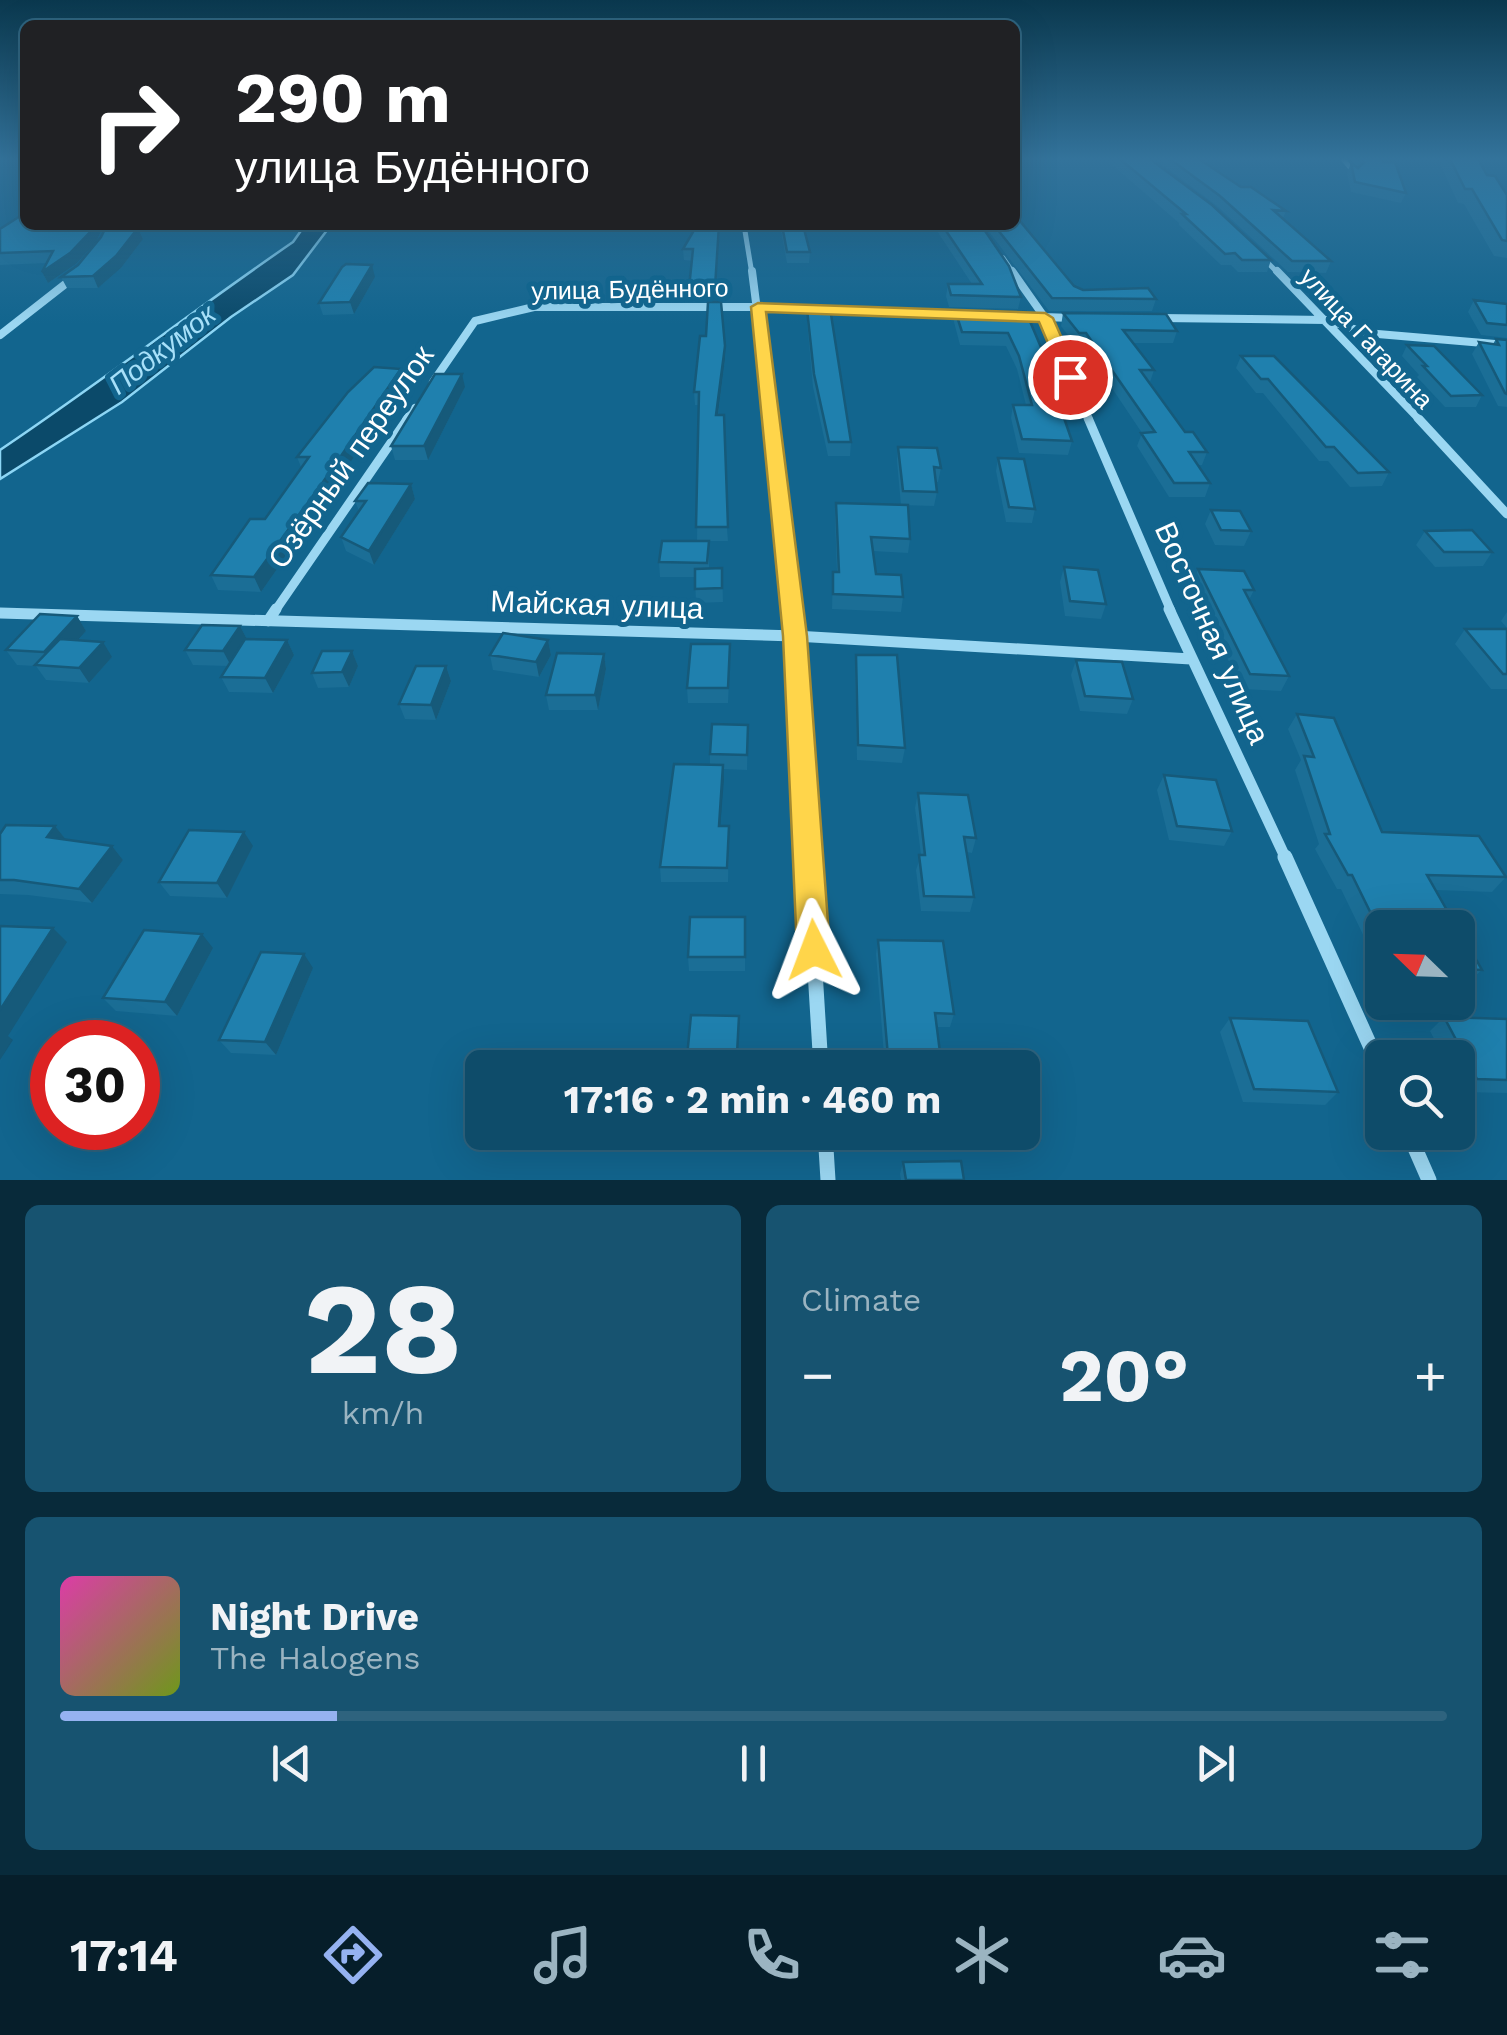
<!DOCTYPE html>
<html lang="en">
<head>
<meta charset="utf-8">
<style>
	:root { --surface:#0e4c6a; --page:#175370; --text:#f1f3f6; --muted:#9bb4c1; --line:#2e637e; --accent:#95b2f1 }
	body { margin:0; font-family:"Work Sans",sans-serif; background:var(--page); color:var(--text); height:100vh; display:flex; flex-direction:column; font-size:38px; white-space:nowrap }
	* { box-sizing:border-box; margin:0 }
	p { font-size:32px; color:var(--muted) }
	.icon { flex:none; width:55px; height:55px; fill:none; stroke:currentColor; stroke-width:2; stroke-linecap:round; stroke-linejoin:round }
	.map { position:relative; height:1180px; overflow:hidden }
	.sheet { display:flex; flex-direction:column; gap:25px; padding:25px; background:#082a3a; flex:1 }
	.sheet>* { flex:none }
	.banner { position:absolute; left:20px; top:20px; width:1000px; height:210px; border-radius:15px; box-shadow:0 10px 40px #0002,0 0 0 2px var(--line); background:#202124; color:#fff; overflow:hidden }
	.needle { width:65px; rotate:293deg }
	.tools { position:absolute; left:1365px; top:910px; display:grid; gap:20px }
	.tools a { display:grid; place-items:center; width:110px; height:110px; border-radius:15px; background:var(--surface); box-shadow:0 10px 40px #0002,0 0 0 2px var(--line); font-size:50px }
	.speed { position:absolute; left:30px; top:1020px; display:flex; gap:20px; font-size:50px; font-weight:700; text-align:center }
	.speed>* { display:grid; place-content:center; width:130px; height:130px; border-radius:50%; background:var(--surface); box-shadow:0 10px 40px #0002,0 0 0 2px var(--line); line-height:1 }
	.speed .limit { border:15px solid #d22; background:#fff; color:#111 }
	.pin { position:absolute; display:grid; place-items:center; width:85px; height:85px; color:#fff; margin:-42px; border:5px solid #fff; border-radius:50%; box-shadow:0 2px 10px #0007 }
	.me { position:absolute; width:110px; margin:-55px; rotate:357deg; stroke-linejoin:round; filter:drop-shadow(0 0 8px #0008) }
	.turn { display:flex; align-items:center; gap:35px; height:210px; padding:0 50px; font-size:45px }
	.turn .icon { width:130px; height:130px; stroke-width:2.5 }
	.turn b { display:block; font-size:70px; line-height:85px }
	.big { font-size:75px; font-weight:700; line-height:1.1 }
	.sheet .widget { flex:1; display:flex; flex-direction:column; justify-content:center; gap:15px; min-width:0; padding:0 35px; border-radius:15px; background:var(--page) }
	.sheet .dial { align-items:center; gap:0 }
	.dial b { font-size:130px; line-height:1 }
	.song { display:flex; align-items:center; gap:30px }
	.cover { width:120px; height:120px; border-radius:15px; background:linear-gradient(135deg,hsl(320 70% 55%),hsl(80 70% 35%)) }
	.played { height:10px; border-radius:5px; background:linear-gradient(90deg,var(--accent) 20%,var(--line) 20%) }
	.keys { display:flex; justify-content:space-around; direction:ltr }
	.heat { display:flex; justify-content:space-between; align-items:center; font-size:55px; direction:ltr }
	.sheet .tiles { flex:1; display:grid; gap:25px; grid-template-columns:1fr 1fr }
	.widget:last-child { grid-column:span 2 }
	.trip { position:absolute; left:465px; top:1050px; width:575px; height:100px; border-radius:15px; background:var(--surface); box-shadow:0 10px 40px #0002,0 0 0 2px var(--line); font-weight:700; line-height:100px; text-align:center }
	.tab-bar { display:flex; height:160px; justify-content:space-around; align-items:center; background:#061e2a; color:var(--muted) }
	.tab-bar .icon { width:70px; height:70px }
	.tab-bar .active { color:var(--accent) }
	.tab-bar b { font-size:45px; color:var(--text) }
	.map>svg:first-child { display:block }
	.water { fill:#0b4a6a; stroke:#8dd6f5; stroke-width:2.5 }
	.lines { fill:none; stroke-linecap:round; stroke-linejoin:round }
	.street-far4 { stroke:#9bd7f2; stroke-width:5 }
	.street-far3 { stroke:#9bd7f2; stroke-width:8 }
	.street-far2 { stroke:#9bd7f2; stroke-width:9 }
	.street-far1 { stroke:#9bd7f2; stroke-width:11 }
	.street { stroke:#9bd7f2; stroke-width:15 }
	.wall { fill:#1b6e96 }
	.shaded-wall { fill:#165a7a }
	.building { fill:#1f80ae; stroke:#165a7a; stroke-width:2.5 }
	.route { fill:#ffd54a; stroke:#a68a30; stroke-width:2.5 }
	.labels { text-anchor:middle; stroke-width:10; stroke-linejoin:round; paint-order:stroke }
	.far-street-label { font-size:25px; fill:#fff; stroke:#12658e }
	.far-water-label { font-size:28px; font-style:italic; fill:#a7e0f9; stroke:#12658e }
	.street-label { font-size:30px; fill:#fff; stroke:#12658e }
</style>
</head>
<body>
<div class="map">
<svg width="1507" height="1180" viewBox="0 0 1507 1180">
	<rect width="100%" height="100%" fill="#12658e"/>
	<path class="water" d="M305,225H331L293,275L231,317L122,402L0,479V450C100,383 194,310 293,242Z"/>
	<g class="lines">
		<path class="street-far4" d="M1343,159L1354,172
			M744,225L752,274
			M1260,255L1279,274
			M1003,258L1014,274"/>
		<path class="street-far3" d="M752,271L771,420
			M1012,271L1045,318L1089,420
			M1277,271L1420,420
			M1014,316L1072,318
			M1159,318L1327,320L1366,333L1507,345
			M0,335L73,278
			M433,382L475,321L534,307H758L967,315
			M406,420L415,408"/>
		<path class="street-far2" d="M770,418L792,611
			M1088,418L1171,611
			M1418,418L1507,514
			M275,611L408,418"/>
		<path class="street-far1" d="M792,609L808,859
			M1169,609L1286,859
			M0,613L795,636L1191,659
			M268,621L276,609"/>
		<path class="street" d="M808,857L821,1068
			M1285,857L1382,1072
			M825,1132L828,1180
			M1408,1132L1429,1180"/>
	</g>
	<path class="wall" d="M1110,159H1150L1271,260L1267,272H1238L1231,265H1221L1179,225V223L1109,162Z
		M1155,159H1199L1241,187L1286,211L1283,218L1331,261L1326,273L1288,272L1217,206Z
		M1351,159H1381L1406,193L1401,203L1351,192L1347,173L1351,163L1357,167Z
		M1438,159H1478L1487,175L1507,195V258L1494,256L1464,204L1458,203Z
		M25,225H104L96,242L76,264L48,283L42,272L47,263L0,265V229Z
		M697,225H720L715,299H690L692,261L684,260L683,249Z
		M780,225H803L810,252L809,263H787Z
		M933,225H981L1021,297L1018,309L949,307L946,296L948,284H972Z
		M984,225H1015L1074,286L1083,290L1156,299L1152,311H1049Z
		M138,228L143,239L121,268L98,288H67L61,277L78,265L101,237Z
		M375,277L354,314L323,315L319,303Z
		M1474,300L1507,304V338L1481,335L1468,312Z
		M807,309L851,442L850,456H828L813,387L807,321Z
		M955,310L1026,312L1060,392L1058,401L1072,441L1068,455L1019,453L1011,418L1013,405H1026L1017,369L1006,346L960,345L954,322Z
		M1063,313L1177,331L1173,343H1133L1154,370L1150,382L1185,432L1207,452L1202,465H1198L1210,483L1205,497H1169L1137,446L1142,433L1083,345L1076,346L1061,326Z
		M1496,339L1507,340V407L1498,406L1472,354L1479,342L1493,344Z
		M1407,345L1482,395L1476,407H1445L1417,377L1419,375L1402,356Z
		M725,346V359L718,415L728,541H709V568H722L723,602L696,603L695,577H660L659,562L697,541L699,405H695L694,392Z
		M1241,356L1389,472L1382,486L1350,487L1328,461H1319L1263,393H1256L1236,368Z
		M404,382L328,496L261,592L218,590L211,575L265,519L301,467L297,457Z
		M465,387L428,460H395L391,446Z
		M898,447L941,468L938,482H936L937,492L934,506L901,505L897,461Z
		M998,458L1035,509L1032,523L1006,522L996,471Z
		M411,484L415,499L374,565L346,551L341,537L359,511L355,501Z
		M836,503L910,539L908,553L873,551L876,574L903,597L901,612L832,609L833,572H837L835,518Z
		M1211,510L1251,531L1244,546L1215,545L1205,524Z
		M1425,531L1492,552L1483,566L1435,567L1416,545Z
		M1064,567L1106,604L1101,619L1065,616L1060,582Z
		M1198,569L1254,590L1249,600L1289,676L1281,691L1242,689L1192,584Z
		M1507,612V628L1501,621Z
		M77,616L86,631L78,640L112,657L89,683L46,680L36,666L17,665L6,650Z
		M240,626L247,639L287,640L294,655L273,693L229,692L221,677L228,666L193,665L185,650Z
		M1465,629H1507V689H1491L1455,644Z
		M548,640L551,655L539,677L493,670L490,655Z
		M352,651L358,666L349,687L318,688L312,673Z
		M604,654L606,669L598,710H549L546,695Z
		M856,655L905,748L902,763L857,760L855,669Z
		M730,659L728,703H688L687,688Z
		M1076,660L1133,699L1127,714L1080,711L1071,675Z
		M446,666L451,681L436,720L405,719L399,704Z
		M1297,714L1382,832L1506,877L1492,892L1435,890L1382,928V974L1341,889H1337L1315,849L1319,844L1295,770L1301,760L1288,729Z
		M748,725L747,770L723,769L720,826L729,841L728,882H661L660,867L710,765V754Z
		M1164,775L1232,831L1224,846L1169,840L1157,790Z
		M918,793L976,838L972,853L967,852L974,897L970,912L921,911L916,870L921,855L915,808Z
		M55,826L66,840L112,846L123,860L92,903L28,895L0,894V834Z
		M253,846L227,898L170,896L159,882Z
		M745,917V971H689L688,957Z
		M1458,928L1482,970L1467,983H1458Z
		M878,940L954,1014L950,1027H936L942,1068H885L876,954Z
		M213,948L177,1016L116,1011L103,998Z
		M313,968L276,1055L231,1053L219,1040Z
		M739,1016L737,1067L686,1068Z
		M1444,1017L1507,1019V1093L1461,1092L1458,1085V1058H1444L1430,1031Z
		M1230,1018L1338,1092L1325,1105L1243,1102L1220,1032Z
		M678,1132H727V1142L680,1140Z
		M903,1162L964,1180H901L900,1174Z"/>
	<path class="shaded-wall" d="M93,225H104L96,242L76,264L48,283L42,272Z
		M125,225H136L128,240L123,229Z
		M138,228L143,239L121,268L98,288L93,276Z
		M372,265L375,277L354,314L350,302Z
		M725,346V359L716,429V415Z
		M401,369L404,382L328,496L261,592L254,577Z
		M462,374L465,387L428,460L424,446Z
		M411,484L415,499L374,565L369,551Z
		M77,616L86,631L54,667L44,652Z
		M240,626L248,641L231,666L223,651Z
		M287,640L294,655L273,693L265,678Z
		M548,640L551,655L539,677L536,662Z
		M103,642L112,657L89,683L79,668Z
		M352,651L358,666L349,687L342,672Z
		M604,654L606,669L598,710L595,695Z
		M446,666L451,681L436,720L431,705Z
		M723,765L724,780L719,841V826Z
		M55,826L67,841L47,837Z
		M244,832L253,846L227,898L217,883Z
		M112,846L123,860L92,903L79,889Z
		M53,928L67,942L8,1036L13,1040L0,1060V1010Z
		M202,934L213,948L177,1016L165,1002Z
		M304,954L313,968L276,1055L265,1042Z"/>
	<path class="building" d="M1120,159H1150L1212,205L1271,260H1242L1235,253L1225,254L1182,214H1186Z
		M1170,159H1199L1241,187H1251L1286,211L1273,210L1331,261H1292L1220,196Z
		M1362,159H1381L1383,162H1395L1406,193L1355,182L1351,163L1358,168L1364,162Z
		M1450,159H1478L1487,175L1495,176L1507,195V241L1502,240L1472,189H1465Z
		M25,213V225H93L91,231L70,253L42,272L53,251L0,253V229Z
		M1015,215L1074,286L1083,290L1148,288L1156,299L1052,298L994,225H1015Z
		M107,225H125L123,229L138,228L116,256L93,276L61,277L78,265L101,237Z
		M697,225H719L715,287L689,288L693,249H683Z
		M782,225H803L810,252H787Z
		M942,225H981L1009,266L1021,297L951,295L948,284H982Z
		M346,264L372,265L350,302L319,303L342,267Z
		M1474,300L1507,304V325L1487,323Z
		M708,302H721L725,346L716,415H724L728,527H696L699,392H694L700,336H706Z
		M830,308L851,442H829L814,374L807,309Z
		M955,310L1026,312L1060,392H1055L1072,441L1022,439L1013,405H1032L1019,356L1008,333L962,332Z
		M1063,313L1166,314L1177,331L1123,330L1154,370H1140L1185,432H1193L1207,452H1189L1210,483H1174L1141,433L1155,432L1086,333H1079Z
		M1496,339L1507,340V394L1505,393L1479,342L1499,345Z
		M1407,345L1434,346L1482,395L1451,396L1423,366H1427Z
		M1241,356H1274L1389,472L1358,473L1334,447H1326L1268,379H1261Z
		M374,367L401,369L323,482L254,577L211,575L250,519H265L309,457H297L348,392Z
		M435,374H462L424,446H391Z
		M898,447L937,448L941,468L934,467L937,492L903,491Z
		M998,458L1024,459L1035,509L1009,507Z
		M368,483L411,484L369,551L341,537L366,501H355Z
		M836,503L908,505L910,539L871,537L876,574L901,575L903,597L833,594V572H839Z
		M1211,510L1240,511L1251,531L1221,530Z
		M1472,530L1492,552H1444L1425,531Z
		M662,541H709L707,563L659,562Z
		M1064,567L1098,570L1106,604L1070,601Z
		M722,568V588L695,589V569Z
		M1198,569L1244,571L1254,590H1244L1289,676L1250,674Z
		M40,614L77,616L44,652L6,650Z
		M202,625L240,626L223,651L185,650Z
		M1465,629H1507V674H1503Z
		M503,633L548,640L536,662L490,655Z
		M60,639L103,642L79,668L35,665Z
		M245,639L287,640L265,678L221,677Z
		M691,644H730L728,688H687Z
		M322,651H352L342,672L312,673Z
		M557,653L604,654L595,695H546Z
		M856,655H897L905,748L858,745Z
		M1076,660L1122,662L1133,699L1085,696Z
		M416,666H446L431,705L399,704Z
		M1297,714L1334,718L1382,832L1479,836L1506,877L1427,875L1457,928H1382V936L1352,875H1348L1325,834H1330L1304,756L1314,757Z
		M712,724L748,725L747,755L710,754Z
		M674,764L723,765L719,826H729L727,868L660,867Z
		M1164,775L1216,780L1232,831L1177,826Z
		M918,793L968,795L976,838L964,837L974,897L924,896L919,855H925Z
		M6,825L55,826L47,837L112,846L79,889L14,880H0V834Z
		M189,830L244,832L217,883L159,882Z
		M690,917H745V957H688Z
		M0,926L53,928L0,1010Z
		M1458,928L1482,970L1458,969Z
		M144,930L202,934L165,1002L103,998Z
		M878,940L943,941L954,1014L935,1013L942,1068H889Z
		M261,952L304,954L265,1042L219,1040Z
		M691,1015L739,1016L737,1054H729V1068H686Z
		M1444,1017L1507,1019V1080L1477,1079Z
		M1230,1018L1308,1021L1338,1092L1254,1089Z
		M961,1161L964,1180H906L903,1162Z"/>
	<linearGradient id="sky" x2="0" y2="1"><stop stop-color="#0a384e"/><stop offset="0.49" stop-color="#33739b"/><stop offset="1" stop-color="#33739b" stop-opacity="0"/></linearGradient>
	<rect width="1507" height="324" fill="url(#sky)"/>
	<path class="route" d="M758,303L1045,313L1053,318L1079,377L1064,381L1039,322L766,312L807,636L830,950L825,961L814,965L802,961L797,950L783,636L751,307Z"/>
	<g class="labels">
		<g class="far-street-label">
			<text transform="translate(630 289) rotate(-1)" y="9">улица Будённого</text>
			<text transform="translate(1367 338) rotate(47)" y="9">улица Гагарина</text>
		</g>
		<g class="far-water-label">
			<text transform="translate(162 349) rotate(-38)" y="10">Подкумок</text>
		</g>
		<g class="street-label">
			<text transform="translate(351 457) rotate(-55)" y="10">Озёрный переулок</text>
			<text transform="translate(597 605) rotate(2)" y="10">Майская улица</text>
			<text transform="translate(1212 633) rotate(66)" y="10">Восточная улица</text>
		</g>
	</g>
</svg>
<div class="tools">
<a><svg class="needle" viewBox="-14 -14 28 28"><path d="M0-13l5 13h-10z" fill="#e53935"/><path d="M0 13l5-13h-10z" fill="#9bb4c1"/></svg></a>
<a><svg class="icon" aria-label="search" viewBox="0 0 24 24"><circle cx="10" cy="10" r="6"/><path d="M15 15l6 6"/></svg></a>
</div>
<div class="speed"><div class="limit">30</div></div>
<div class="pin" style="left:1070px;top:377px;background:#d93025"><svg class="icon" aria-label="arrive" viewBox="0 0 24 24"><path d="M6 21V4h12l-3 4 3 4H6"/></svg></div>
<svg class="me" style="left:814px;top:950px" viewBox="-20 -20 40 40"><path d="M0-17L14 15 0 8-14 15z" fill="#ffd54a" stroke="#fff" stroke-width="4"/></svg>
<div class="trip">17:16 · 2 min · 460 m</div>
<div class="banner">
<div class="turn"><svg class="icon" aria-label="right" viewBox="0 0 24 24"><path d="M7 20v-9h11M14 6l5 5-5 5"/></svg><div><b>290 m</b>улица Будённого</div></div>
</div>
</div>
<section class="sheet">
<div class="tiles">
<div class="widget dial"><b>28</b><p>km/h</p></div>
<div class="widget"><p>Climate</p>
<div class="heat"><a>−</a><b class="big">20°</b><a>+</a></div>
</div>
<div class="widget">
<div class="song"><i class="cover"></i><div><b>Night Drive</b><p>The Halogens</p></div></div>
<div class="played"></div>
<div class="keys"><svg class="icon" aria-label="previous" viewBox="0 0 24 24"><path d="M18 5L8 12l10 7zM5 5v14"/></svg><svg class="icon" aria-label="pause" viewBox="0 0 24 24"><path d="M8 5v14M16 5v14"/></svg><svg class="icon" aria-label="next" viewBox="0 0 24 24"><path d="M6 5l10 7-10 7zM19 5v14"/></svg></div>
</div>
</div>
</section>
<nav class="tab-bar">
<b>17:14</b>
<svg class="icon active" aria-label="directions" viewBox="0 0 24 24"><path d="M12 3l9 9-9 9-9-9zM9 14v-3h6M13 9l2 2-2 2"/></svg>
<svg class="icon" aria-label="music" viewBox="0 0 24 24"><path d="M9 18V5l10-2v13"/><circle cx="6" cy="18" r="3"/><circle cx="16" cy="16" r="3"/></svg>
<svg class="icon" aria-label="phone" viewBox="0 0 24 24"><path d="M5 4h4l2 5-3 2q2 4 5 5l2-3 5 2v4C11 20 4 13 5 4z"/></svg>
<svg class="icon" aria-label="climate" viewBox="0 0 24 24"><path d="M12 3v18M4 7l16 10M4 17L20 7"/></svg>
<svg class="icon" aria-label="car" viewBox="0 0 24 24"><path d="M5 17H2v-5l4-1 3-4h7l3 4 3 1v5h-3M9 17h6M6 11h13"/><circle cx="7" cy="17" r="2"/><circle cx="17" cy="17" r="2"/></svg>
<svg class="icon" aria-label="filters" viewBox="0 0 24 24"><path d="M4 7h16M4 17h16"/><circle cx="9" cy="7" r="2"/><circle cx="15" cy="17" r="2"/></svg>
</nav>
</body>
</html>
